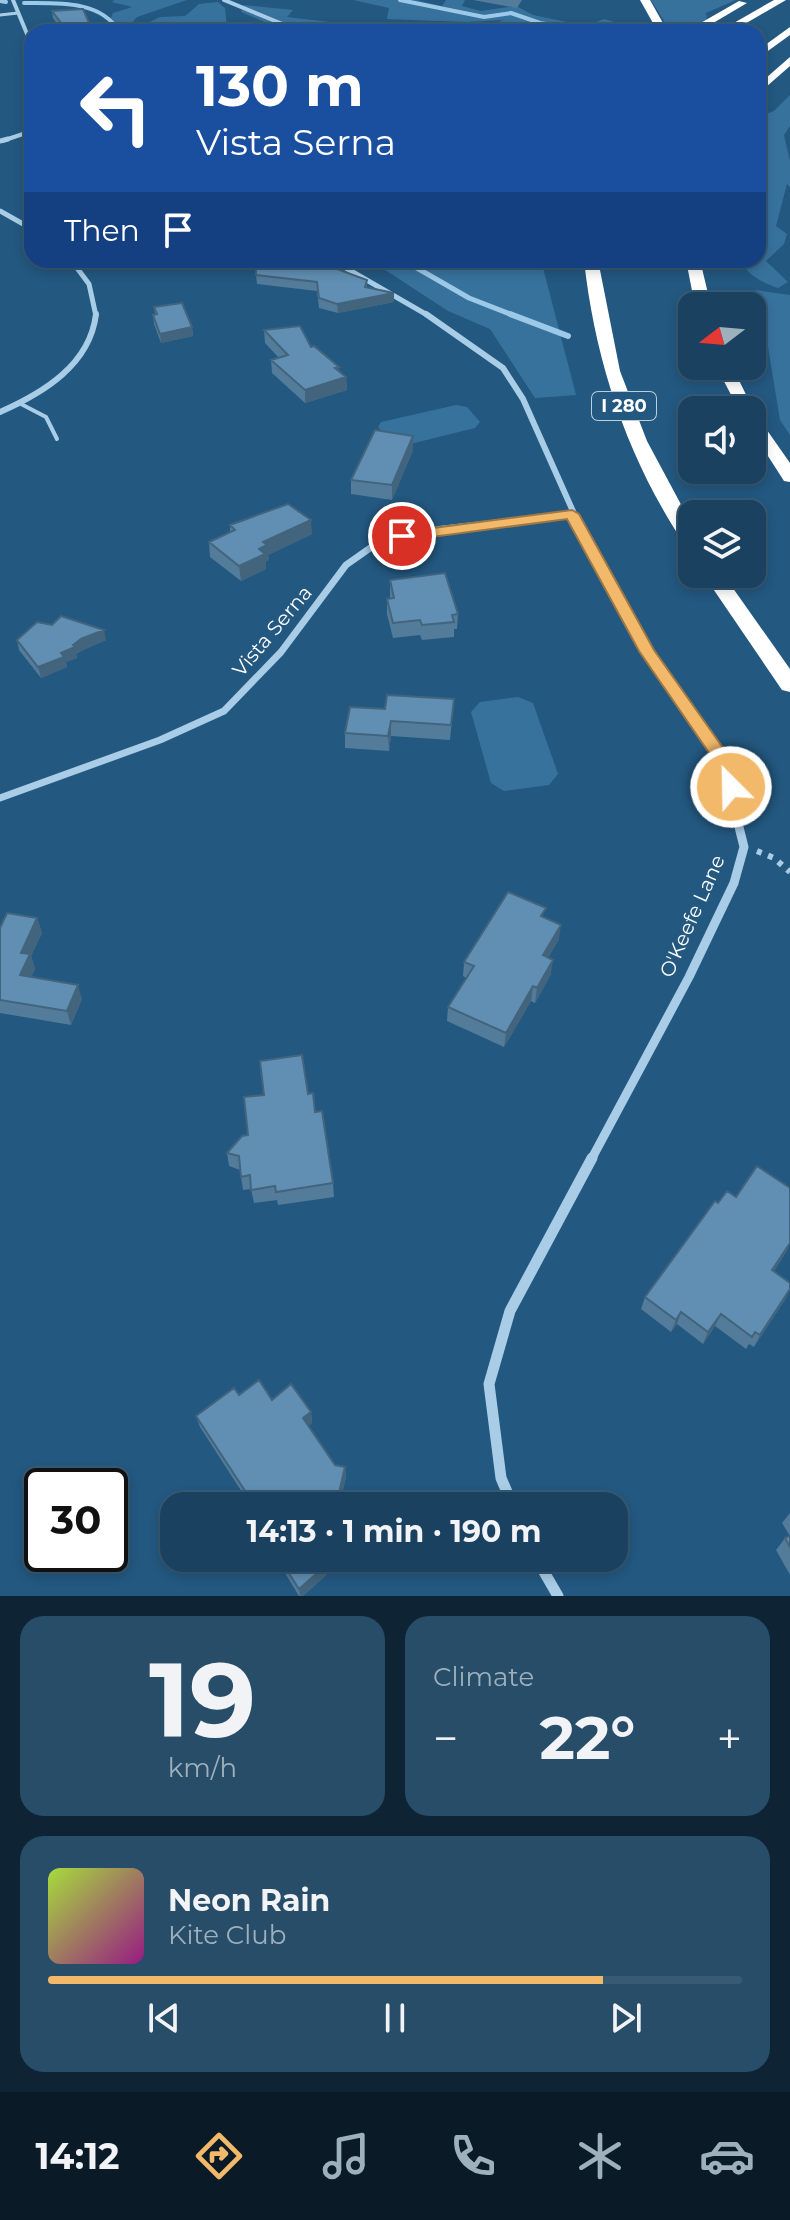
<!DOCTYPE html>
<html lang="en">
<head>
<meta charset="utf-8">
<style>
	:root { --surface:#1a4260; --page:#274d69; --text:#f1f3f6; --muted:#9fb0bd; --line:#385b75; --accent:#f2b96b }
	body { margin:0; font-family:Montserrat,sans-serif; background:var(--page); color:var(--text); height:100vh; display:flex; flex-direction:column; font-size:30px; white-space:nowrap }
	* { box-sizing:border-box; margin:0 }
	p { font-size:26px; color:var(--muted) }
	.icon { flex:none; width:44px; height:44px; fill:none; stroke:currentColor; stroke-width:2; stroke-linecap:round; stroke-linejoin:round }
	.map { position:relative; height:1596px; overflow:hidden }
	.drawer { display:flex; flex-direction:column; gap:20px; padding:20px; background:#0e2435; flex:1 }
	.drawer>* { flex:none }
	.banner { position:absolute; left:24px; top:24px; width:742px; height:244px; border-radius:24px; box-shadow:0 4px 12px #0003,0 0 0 2px var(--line); background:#1a4fa0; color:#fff; overflow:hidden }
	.needle { width:52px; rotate:254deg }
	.buttons { position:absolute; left:678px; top:292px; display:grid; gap:16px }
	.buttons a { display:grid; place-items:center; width:88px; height:88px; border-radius:16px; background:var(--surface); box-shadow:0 4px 12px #0003,0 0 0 2px var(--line); font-size:40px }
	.speed { position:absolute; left:24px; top:1468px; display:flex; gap:16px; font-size:40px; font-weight:700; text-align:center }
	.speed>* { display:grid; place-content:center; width:104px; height:104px; border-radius:50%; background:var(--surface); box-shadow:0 4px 12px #0003,0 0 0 2px var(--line); line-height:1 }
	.speed .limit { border:4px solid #111; border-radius:12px; background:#fff; color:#111 }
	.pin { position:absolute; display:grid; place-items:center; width:68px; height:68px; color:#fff; margin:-34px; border:4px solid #fff; border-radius:50%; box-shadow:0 2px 8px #0007 }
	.me { position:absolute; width:88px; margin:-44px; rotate:337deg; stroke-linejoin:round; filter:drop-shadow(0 0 6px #0008) }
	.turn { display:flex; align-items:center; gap:28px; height:168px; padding:0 40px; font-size:36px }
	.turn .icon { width:104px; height:104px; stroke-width:2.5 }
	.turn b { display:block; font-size:56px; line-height:68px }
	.then { display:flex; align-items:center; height:76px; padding:0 40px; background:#0003; gap:16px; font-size:30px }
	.big { font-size:60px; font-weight:700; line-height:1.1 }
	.drawer .tile { flex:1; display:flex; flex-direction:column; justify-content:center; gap:12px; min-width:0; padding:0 28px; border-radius:24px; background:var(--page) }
	.drawer .dial { align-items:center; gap:0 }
	.dial b { font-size:104px; line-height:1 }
	.song { display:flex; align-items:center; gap:24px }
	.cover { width:96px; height:96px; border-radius:12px; background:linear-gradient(135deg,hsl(80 70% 55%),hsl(310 70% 35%)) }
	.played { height:8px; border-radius:4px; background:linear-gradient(90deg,var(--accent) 80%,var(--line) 80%) }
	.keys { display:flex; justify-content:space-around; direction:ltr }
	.heat { display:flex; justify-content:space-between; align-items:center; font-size:44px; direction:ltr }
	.drawer .tiles { flex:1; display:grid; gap:20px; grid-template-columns:1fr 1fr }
	.tile:last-child { grid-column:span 2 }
	.trip { position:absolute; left:160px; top:1492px; width:468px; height:80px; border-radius:24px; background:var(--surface); box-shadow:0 4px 12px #0003,0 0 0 2px var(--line); font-weight:700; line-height:80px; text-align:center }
	.tab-bar { display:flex; height:128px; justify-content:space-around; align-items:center; background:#0a1a26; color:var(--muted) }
	.tab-bar .icon { width:56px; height:56px }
	.tab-bar .active { color:var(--accent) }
	.tab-bar b { font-size:36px; color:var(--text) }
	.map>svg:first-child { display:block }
	.green { fill:#37729d }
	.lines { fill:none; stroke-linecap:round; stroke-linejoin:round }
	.stream-far2 { stroke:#9dc9e8; stroke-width:4 }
	.stream-far1 { stroke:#9dc9e8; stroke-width:5 }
	.stream { stroke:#9dc9e8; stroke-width:6 }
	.path { stroke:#a9cde7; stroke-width:6; stroke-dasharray:5 7; stroke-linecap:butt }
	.service-far1 { stroke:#a9cde7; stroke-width:3 }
	.service { stroke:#a9cde7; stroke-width:4 }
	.minor-far5 { stroke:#a9cde7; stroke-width:4 }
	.minor-far4 { stroke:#a9cde7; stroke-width:5 }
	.minor-far3 { stroke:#a9cde7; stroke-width:6 }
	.minor-far2 { stroke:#a9cde7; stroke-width:7 }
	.minor-far1 { stroke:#a9cde7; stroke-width:9 }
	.minor { stroke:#a9cde7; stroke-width:11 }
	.motorway { fill:#fff; fill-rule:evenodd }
	.wall { fill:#537b9a }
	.shaded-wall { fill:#43647d }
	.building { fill:#608fb3; stroke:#43647d; stroke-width:2 }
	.route { fill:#f2b96b; stroke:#9d7846; stroke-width:2 }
	.labels { text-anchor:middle; stroke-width:8; stroke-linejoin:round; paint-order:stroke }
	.shield { fill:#235880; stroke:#bdcdd9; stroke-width:2 }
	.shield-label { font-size:18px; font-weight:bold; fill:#fff }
	.street-label { font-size:20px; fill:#fff; stroke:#235880 }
</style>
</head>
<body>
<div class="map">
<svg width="790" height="1596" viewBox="0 0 790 1596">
	<rect width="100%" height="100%" fill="#235880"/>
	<path class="green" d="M114,0H187L137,17L129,26L134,32H105L113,13L132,7L112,2Z
		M353,0H416L442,6L446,0H465L462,6L481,11L516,6L533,15L586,26L604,19L629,26L651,24L656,32H519L518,28H497L494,24L503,20L467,22L387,19L389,8Z
		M651,0H736L706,13L707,20L686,32H671Z
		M218,2L225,8L227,27L248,32H145L141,26L160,17L185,16L199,4Z
		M244,5L293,10L287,17L381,28L368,32H275L274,26L241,12Z
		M790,95V126L784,135L790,161V187L787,184L776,226L787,234L784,244L766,261L788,282L778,288C764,283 746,275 741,260H758V117L774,111Z
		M370,260H541L576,395L535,398L490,329L448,311Z
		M756,290L790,295V435L780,420L766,335L754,299Z
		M456,405L467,407L480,422L475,428L402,446L392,444L378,427L381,422Z
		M518,697L533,703L558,774L549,785L504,791L491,783L471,712L480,702Z"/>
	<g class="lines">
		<path class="stream-far2" d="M400,0L484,17L511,13L540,23L593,32
			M0,1L6,2
			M24,3C57,3 102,0 119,32"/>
		<path class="stream-far1" d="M403,260L469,298L515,316"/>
		<path class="stream" d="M510,314L568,336"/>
		<path class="path" d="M757,851L774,858L790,872"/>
		<path class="service-far1" d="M0,15L18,13"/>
		<path class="service" d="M21,404L46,417L57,439"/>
		<path class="minor-far5" d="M13,0L32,46
			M224,0L302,32
			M2,141L32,131"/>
		<path class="minor-far4" d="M0,141L8,139
			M0,211L32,229
			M71,260L89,284L96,316
			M332,260L429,316"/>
		<path class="minor-far3" d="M426,314L503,368L523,399L584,536
			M0,412C43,393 90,365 96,314
			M412,536L439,529L572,514"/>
		<path class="minor-far2" d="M583,534L647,651L724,762L736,813
			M0,798L160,740L224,711L281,652L346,565L373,546L420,534"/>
		<path class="minor-far1" d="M591,1160L689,977L734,883L744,847L735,811"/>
		<path class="minor" d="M513,1506L501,1478L489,1384L510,1311L592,1158
			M536,1558L558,1596"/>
		<path class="motorway" d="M640,0H650L668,32H658Z
			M774,0H786L731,32H718Z
			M739,1L747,3L698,32H685Z
			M790,27V35L758,58V50Z
			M790,57V66L758,94V85Z
			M584,260H598L620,371L647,441L692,525V547L685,545C628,460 595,362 584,260Z
			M686,260H700L711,306H695Z
			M716,366H732L755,413L790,463V482L784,481L752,431V410H739Z
			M703,574H723L790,669V692L782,690Z"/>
	</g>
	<path class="wall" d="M473,0H522L517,8Z
		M52,11L93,32H63L53,18Z
		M256,275L367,280V287L394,302L338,313L319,308L317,291L257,284Z
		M154,307L192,327L193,336L161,343L154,324L153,315L155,314Z
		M264,330L311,347L346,377L347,390L305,403L272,373L271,360L279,358L265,343Z
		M413,450L392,500L351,494V480Z
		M230,525L312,534L268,555L269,560L266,561V569L241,581L210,557L209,542L230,532Z
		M390,580L458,614L457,629H454V637L422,640L420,635L393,638L387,614V599H390Z
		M17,640H106L83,650L76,654L77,658L66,662L67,667L41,678L19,650Z
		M454,699L450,740L391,736L389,751L345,748V733L385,709Z
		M37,918L42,933L31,956L35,969L31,977L82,999L71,1025L0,1013V928Z
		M545,918L559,939L548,958L551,974L535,1003L531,1001L504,1047L447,1021L448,1007L466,978L463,976L464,962Z
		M308,1094L315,1112L333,1183L334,1197L278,1205L277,1200L254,1203L251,1189L243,1190L240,1170L229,1166L227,1153L248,1135Z
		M788,1249L774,1271L786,1298L754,1347L749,1344L746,1349L715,1326L703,1344L677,1324L671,1332L641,1309L645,1297Z
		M239,1395L272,1400L311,1412L312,1423L308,1426L335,1465L345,1467L346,1477L339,1506H251L200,1427L196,1416Z
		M790,1513V1575L776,1550L785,1538L790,1536L782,1523Z
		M276,1558H345L303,1596H299Z"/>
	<path class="shaded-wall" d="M394,293V302L338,313L337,304Z
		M192,327L193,336L161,343L160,334Z
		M339,367L340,379L346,377L347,390L305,403V390L335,368Z
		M413,436V450L392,500V485Z
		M311,520L312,534L268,555L269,560L266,561V569L241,581L239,566L259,549L263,542Z
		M104,630L106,640L83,650L76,654L77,658L66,662L67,667L41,678L38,667L81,639Z
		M391,721V736L389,751L388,736Z
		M37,918L42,933L31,956L35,969L25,990L20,975L21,953Z
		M561,925L559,939L541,970L543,955Z
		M553,960L551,974L535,1003L537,988Z
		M78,985L82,999L71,1025L67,1011Z
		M533,986L531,1001L504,1047L506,1033Z
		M790,1243L788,1249L766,1283L772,1270Z
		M790,1290L786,1298L754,1347L760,1335Z
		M681,1312L677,1324L671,1332L676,1320Z
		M721,1314L715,1326L703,1344L708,1332Z
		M311,1412L312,1423L305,1429L303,1418Z
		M345,1467L346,1477L339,1506H336Z
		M334,1558H345L303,1596H300L299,1589Z"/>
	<path class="building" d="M83,9L93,32H68L52,11Z
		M318,262L367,280L365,287L394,293L337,304L319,298L317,282L256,275V264Z
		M182,303L192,327L160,334L153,315L157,314L154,307Z
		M300,326L311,347L314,346L339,367L335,368L346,377L305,390L271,360L288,355L264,330Z
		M375,430L413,436L392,485L351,480Z
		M288,504L311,520L263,542L267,545L259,549L265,554L239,566L209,542L235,530L230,525Z
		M445,573L458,614L452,615L454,622L422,625L420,620L393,623L387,599L394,598L390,580Z
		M61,616L104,630L81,639L73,645L75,647L61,653L64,657L38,667L17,640L37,622L52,625Z
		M387,695L454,699L451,725L391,721L388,736L345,733L350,707L385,709Z
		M508,892L546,908L541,916L561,925L543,955L553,960L537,988L533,986L506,1033L448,1007L474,966L464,962Z
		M7,913L37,918L21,953L30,954L20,975L78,985L67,1011L0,1000V928Z
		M302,1055L308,1094L313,1093L315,1112L322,1111L333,1183L276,1192L275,1186L251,1190L250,1175L241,1177L239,1156L227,1153L242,1136L248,1135L244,1097L264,1095L260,1061Z
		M757,1166L790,1188V1243L772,1270L790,1283V1289L760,1335L755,1332L752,1337L721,1314L708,1332L681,1312L676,1320L645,1297L715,1201L718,1203L727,1191L736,1197Z
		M259,1380L272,1400L291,1384L311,1412L303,1418L335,1465L345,1467L336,1506H255L196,1416L234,1388L239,1395Z
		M790,1536V1547L785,1538Z
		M279,1558H334L299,1589Z"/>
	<path class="route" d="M572,510L579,514L654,650L733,762L740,787L738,792H725L716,763L639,651L567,519L402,541L394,536L402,532Z"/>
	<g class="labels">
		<rect class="shield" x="592" y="392" width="64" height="28" rx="6"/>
		<g class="shield-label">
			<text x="624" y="412">I 280</text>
		</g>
		<g class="street-label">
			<text transform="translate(272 631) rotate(-50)" y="7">Vista Serna</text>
			<text transform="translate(692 916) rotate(-66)" y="7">O'Keefe Lane</text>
		</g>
	</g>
</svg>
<div class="buttons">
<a><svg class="needle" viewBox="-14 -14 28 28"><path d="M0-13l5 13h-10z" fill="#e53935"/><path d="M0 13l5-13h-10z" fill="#9fb0bd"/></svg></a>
<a><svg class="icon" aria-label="sound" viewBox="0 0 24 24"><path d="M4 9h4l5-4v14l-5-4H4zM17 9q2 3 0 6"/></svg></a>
<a><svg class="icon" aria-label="layers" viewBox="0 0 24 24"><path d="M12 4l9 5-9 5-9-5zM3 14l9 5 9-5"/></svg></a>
</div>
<div class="speed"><div class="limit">30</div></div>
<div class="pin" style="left:402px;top:536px;background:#d93025"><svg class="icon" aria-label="arrive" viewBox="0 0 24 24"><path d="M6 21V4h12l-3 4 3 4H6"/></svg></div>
<svg class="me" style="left:731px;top:787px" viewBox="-20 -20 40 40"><circle r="17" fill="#f2b96b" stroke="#fff" stroke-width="3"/><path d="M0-11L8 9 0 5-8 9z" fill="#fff"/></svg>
<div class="trip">14:13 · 1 min · 190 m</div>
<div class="banner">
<div class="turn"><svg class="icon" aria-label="left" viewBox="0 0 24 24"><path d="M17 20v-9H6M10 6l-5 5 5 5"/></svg><div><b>130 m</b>Vista Serna</div></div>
<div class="then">Then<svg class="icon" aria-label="arrive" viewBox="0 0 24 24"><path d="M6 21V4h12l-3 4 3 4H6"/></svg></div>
</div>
</div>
<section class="drawer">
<div class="tiles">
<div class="tile dial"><b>19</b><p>km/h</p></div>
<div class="tile"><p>Climate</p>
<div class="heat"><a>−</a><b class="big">22°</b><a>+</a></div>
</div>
<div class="tile">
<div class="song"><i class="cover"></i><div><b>Neon Rain</b><p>Kite Club</p></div></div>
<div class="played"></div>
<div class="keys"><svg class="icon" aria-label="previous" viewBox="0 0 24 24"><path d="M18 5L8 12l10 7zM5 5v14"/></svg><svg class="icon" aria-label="pause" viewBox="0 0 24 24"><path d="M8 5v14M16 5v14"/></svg><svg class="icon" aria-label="next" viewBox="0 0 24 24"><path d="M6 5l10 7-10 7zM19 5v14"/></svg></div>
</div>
</div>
</section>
<nav class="tab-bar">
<b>14:12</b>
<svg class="icon active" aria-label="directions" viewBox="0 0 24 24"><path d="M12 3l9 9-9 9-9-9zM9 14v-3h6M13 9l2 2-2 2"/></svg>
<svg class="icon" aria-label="music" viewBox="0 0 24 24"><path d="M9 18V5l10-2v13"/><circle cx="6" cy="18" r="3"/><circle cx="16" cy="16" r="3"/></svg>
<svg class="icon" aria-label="phone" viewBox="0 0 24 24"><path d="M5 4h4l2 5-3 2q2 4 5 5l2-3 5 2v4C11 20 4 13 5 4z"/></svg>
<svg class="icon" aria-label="climate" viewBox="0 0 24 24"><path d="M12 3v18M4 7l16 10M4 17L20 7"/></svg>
<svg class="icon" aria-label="car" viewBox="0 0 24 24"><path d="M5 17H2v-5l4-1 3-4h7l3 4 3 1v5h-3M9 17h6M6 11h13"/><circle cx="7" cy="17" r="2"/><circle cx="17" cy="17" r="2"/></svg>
</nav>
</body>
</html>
